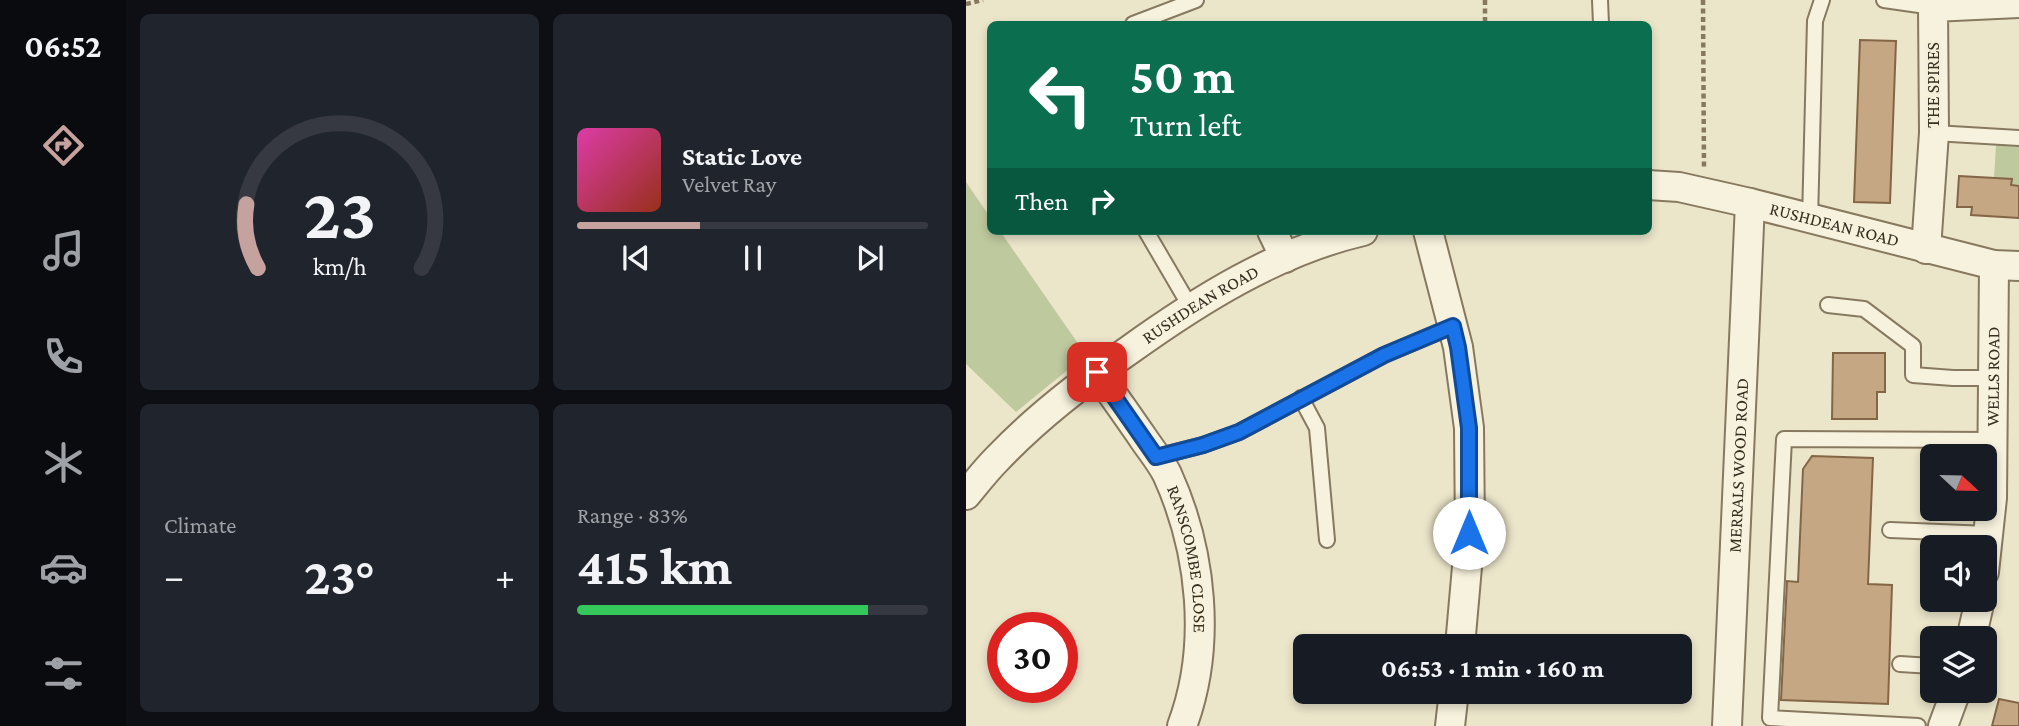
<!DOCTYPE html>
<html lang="en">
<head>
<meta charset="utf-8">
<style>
	:root { --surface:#171b24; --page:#20242c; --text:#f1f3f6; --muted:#9ea1a6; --line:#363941; --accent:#c6a29f }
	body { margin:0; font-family:"Crimson Pro",serif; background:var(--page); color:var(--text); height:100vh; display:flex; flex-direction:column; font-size:26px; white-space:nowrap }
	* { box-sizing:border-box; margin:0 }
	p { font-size:23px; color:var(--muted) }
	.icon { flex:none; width:38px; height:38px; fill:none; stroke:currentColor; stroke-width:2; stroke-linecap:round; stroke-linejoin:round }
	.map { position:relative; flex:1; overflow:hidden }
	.sheet { display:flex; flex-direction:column; gap:14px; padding:14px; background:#0d0f14; width:840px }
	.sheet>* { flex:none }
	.top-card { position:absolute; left:21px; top:21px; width:665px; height:214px; border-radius:10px; box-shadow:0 4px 10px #0003; background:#0b6e4f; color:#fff; overflow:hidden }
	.needle { width:46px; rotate:112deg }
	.controls { position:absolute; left:954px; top:444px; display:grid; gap:14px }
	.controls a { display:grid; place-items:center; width:77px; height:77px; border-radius:10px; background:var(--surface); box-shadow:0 4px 10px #0003; font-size:35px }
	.speed { position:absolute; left:21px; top:612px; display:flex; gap:14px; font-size:35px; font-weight:700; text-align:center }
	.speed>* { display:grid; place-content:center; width:91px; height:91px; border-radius:50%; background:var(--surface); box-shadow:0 4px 10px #0003; line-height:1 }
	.speed .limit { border:10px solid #d22; background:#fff; color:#111 }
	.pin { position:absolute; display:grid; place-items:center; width:60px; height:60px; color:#fff; margin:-30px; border-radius:14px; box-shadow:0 4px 10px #0006 }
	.me { position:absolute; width:77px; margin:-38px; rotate:0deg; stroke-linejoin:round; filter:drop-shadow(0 0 5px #0008) }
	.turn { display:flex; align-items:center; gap:24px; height:147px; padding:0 28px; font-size:32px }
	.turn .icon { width:91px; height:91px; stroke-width:2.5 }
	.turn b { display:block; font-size:49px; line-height:60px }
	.then { display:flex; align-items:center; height:66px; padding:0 28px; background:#0003; gap:14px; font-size:26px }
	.big { font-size:52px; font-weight:700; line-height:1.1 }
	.sheet .card { flex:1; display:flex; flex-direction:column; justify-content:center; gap:10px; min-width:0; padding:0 24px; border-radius:10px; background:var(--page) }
	.sheet .dial { align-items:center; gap:0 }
	.dial svg { height:182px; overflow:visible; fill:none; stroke:var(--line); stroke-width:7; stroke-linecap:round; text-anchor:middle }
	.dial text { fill:var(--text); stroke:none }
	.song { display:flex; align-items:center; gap:21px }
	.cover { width:84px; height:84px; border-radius:10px; background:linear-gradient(135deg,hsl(320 70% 55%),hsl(10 70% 35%)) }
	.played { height:7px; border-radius:4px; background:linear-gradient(90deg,var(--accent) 35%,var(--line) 35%) }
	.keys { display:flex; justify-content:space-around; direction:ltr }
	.heat { display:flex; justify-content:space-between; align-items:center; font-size:38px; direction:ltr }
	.charge { height:10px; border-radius:5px; background:linear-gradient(90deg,#34c759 83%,var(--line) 0) }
	.sheet .tiles { flex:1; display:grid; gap:14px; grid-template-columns:repeat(2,1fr) }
	.trip { position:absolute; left:327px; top:634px; width:399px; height:70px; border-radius:10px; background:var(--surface); box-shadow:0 4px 10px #0003; font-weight:700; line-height:70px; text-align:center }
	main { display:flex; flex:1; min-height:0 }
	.tab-bar { display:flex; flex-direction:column; width:126px; justify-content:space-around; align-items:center; background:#090b0e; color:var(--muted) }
	.tab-bar .icon { width:49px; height:49px }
	.tab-bar .selected { color:var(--accent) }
	.tab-bar b { font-size:32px; color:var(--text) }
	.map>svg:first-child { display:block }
	.green { fill:#bfc99e }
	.building { fill:#c6a783; stroke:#846647; stroke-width:2 }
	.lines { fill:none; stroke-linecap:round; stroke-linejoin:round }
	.service-casing { stroke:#87795f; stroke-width:18 }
	.minor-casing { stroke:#87795f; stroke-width:32 }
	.path { stroke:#87795f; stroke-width:4.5; stroke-dasharray:5 3.5; stroke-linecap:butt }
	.service { stroke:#f7f2dd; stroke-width:14 }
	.minor { stroke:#f7f2dd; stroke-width:28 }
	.route-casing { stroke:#114b97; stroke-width:18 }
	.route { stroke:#1a73e8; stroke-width:12 }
	.labels { text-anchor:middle; stroke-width:6; stroke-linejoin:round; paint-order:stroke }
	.street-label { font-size:18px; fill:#382f22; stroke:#f3efd9 }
</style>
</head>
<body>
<main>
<nav class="tab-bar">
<b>06:52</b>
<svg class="icon selected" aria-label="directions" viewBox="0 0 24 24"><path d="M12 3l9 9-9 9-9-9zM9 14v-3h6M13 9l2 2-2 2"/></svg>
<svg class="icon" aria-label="music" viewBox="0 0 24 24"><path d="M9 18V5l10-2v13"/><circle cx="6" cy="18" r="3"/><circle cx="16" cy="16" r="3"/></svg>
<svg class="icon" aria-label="phone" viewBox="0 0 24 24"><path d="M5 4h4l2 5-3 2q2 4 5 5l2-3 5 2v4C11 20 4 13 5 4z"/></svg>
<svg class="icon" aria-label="climate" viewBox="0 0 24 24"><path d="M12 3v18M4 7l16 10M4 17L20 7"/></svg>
<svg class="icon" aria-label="car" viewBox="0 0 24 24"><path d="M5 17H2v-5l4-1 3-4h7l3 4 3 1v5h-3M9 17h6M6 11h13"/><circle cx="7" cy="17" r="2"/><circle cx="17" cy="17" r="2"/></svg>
<svg class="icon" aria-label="filters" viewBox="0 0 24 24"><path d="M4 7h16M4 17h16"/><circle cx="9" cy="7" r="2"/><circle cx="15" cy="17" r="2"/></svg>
</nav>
<section class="sheet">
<div class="tiles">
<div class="card dial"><svg viewBox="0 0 100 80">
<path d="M14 69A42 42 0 1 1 86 69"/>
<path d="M14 69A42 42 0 0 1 9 41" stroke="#c6a29f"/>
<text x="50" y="56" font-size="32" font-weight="700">23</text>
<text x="50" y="72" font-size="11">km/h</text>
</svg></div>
<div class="card">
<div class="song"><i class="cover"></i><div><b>Static Love</b><p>Velvet Ray</p></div></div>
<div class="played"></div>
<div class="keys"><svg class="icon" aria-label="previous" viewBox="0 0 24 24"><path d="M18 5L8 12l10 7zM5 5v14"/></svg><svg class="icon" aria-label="pause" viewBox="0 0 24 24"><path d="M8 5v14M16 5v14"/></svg><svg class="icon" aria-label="next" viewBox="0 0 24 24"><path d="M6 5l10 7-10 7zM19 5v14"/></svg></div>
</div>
<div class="card"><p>Climate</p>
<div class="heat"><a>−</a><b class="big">23°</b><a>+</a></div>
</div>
<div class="card"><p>Range · 83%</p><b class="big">415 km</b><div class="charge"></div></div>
</div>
</section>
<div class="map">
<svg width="1053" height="726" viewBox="0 0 1053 726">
	<rect width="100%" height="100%" fill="#ebe5ca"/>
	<path class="green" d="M1030,145L1053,147V186L1045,185V179L1028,178Z
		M0,182L24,217V231H34L120,355L50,412L0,364Z"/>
	<path class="building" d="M894,40L930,41L924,203L888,202Z
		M993,176L1046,179L1045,185L1053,186V218L1005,215L1006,207H991Z
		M867,353H919V392H911V419H866Z
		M846,456L907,458L902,584L926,585L922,704L815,700L821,581L832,582L837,469Z
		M1033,699L1053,703V726H1026Z"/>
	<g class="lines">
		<g class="service-casing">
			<path id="service" d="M634,0L635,24
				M918,0L967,7
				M167,24L230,0
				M968,133L1053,138
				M844,220L849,21L856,0
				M180,231L225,308
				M862,305L898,309L947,346V375L987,378H1027
				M335,398L351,428L361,540
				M190,457L237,445L273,432L418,355L487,326
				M924,530L1023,534
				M934,664L966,666
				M952,726L804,718L818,439L1026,440"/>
		</g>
		<g class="minor-casing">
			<g id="minor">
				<path id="s1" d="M682,185L713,187L784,203L1028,265L1053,266"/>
				<path d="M306,231L319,258"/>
				<path d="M462,231L492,347L503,428L504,533L494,646"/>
				<path d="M960,249L968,133L967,7L1053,3"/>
				<path id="s2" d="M131,372C146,394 162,416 177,438C185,450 195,462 201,474C236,551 246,646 216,726"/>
				<path id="s3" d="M0,495C10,483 20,470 31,459C70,418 115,383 162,351C233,300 311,251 397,231"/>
				<path id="s4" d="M1018,572L1026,498L1028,265"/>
				<path d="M1005,639L1014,600"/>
				<path d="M484,726L488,691"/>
				<path id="s5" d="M761,726L784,203"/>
				<path d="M977,726L990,691"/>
			</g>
		</g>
		<path class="path" d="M519,0V24
			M737,0L738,168
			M0,4L17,0"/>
		<use href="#service" class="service"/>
		<use href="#minor" class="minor"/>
	</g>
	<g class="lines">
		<g class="route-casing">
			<path id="route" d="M131,372L190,457L237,445L273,432L418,355L487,326L492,347L503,428V533"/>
		</g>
		<use href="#route" class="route"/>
	</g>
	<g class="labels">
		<g class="street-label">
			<text transform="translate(967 85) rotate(-90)" y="6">THE SPIRES</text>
			<text dy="6" stroke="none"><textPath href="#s1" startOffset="191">RUSHDEAN ROAD</textPath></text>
			<text dy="6" stroke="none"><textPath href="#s3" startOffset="304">RUSHDEAN ROAD</textPath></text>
			<text dy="6" stroke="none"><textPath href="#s4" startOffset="196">WELLS ROAD</textPath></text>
			<text dy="6" stroke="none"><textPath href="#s5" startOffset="261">MERRALS WOOD ROAD</textPath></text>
			<text dy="6" stroke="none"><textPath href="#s2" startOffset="212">RANSCOMBE CLOSE</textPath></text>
		</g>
	</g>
</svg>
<div class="controls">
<a><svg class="needle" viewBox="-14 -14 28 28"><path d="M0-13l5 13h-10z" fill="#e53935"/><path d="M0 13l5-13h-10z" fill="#9ea1a6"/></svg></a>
<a><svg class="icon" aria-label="sound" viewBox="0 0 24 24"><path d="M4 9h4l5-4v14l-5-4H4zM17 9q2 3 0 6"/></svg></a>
<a><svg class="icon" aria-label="layers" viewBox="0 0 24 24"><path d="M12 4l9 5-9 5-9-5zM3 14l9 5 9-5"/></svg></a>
</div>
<div class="speed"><div class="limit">30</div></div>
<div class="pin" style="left:131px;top:372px;background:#d93025"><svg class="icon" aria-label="arrive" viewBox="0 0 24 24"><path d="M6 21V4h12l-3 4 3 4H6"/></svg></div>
<svg class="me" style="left:503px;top:533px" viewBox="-20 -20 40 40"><circle r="19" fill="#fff"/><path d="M0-13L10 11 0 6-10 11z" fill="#1a73e8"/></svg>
<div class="trip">06:53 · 1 min · 160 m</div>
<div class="top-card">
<div class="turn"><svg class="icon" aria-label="left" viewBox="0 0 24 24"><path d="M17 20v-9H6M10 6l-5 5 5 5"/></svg><div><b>50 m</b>Turn left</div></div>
<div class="then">Then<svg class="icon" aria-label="right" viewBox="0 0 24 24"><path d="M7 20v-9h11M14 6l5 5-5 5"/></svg></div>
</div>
</div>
</main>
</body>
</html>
